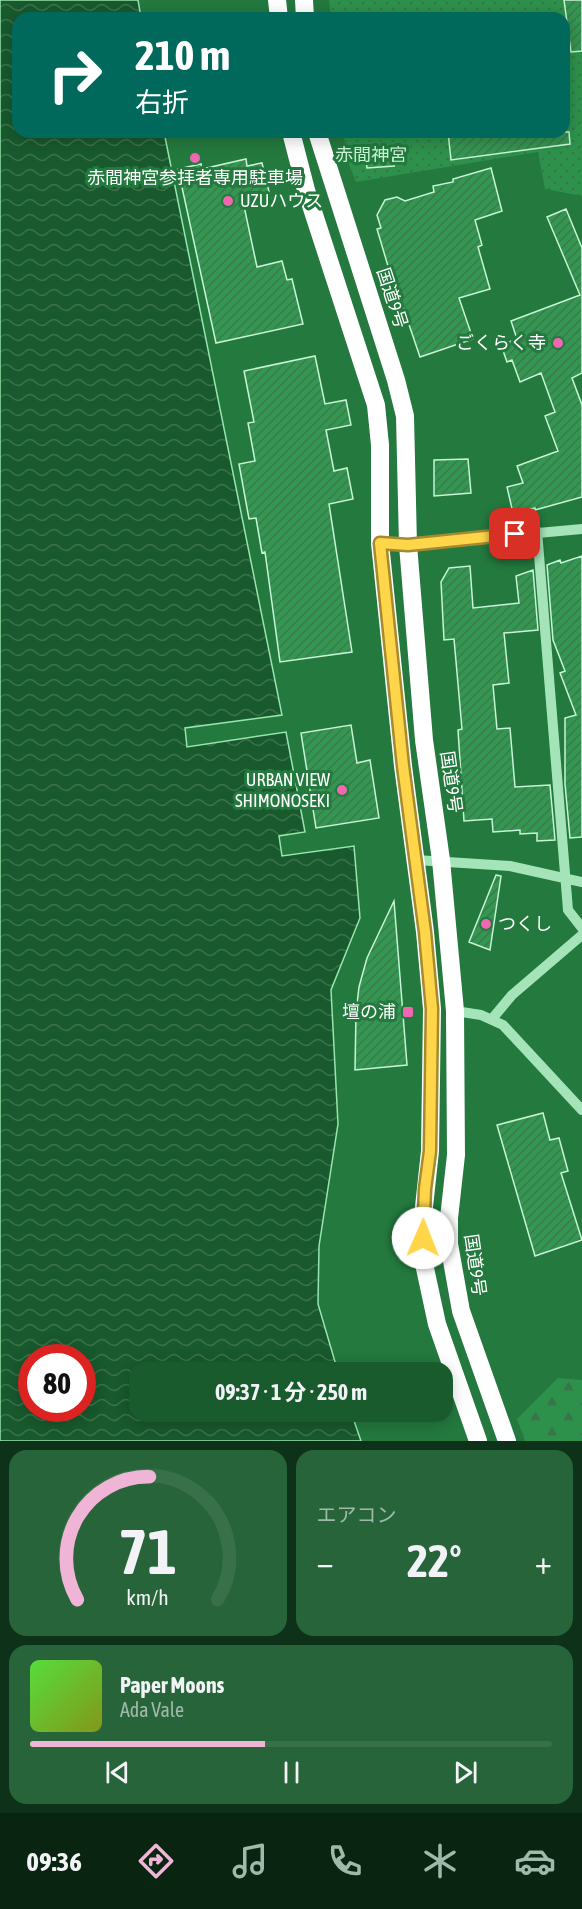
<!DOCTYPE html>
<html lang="ja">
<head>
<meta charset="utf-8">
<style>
	:root { --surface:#1a5b2e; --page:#27643a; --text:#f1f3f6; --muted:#9fb9aa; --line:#38704a; --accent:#f0b4d6 }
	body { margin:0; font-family:"Asap Condensed","Noto Sans JP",sans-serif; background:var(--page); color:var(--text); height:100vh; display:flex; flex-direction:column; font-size:22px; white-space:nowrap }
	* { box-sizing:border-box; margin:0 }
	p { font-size:20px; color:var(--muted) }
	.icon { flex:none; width:33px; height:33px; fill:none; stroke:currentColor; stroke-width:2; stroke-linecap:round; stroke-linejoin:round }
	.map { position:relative; height:1441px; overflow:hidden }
	.sheet { display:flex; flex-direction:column; gap:9px; padding:9px; background:#0e3219; flex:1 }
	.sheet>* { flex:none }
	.banner { position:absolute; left:12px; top:12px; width:558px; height:126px; border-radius:18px; box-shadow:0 3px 15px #0003; background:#00695c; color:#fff; overflow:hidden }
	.speed { position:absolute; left:18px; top:1344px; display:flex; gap:12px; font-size:30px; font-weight:700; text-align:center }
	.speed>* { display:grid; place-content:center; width:78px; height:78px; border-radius:50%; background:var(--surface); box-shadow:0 3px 15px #0003; line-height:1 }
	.speed .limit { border:9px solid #d22; background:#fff; color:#111 }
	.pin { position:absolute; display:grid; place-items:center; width:51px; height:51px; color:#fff; margin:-26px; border-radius:12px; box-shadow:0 3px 9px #0006 }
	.me { position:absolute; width:66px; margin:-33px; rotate:1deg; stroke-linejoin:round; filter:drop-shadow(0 0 4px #0008) }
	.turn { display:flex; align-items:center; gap:21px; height:126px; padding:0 24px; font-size:27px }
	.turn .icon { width:78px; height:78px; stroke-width:2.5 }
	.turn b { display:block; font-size:42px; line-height:51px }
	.big { font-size:45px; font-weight:700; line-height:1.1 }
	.sheet .card { flex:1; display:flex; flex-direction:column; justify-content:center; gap:9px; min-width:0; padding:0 21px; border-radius:18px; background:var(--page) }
	.sheet .dial { align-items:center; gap:0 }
	.dial svg { height:156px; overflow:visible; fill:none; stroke:var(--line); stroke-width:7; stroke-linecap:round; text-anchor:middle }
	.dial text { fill:var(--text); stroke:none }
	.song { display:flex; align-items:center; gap:18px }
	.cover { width:72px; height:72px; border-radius:9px; background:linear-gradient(135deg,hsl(110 70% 55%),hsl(70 70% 35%)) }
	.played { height:6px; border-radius:3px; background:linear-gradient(90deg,var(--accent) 45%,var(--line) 45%) }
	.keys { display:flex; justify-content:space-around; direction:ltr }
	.heat { display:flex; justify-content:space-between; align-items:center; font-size:33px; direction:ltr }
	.sheet .tiles { flex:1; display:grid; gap:9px; grid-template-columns:1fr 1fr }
	.card:last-child { grid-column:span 2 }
	.trip { position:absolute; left:129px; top:1362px; width:324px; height:60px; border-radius:18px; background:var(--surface); box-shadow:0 3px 15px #0003; font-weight:700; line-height:60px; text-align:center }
	.dock { display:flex; height:96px; justify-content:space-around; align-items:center; background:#0a2412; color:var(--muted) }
	.dock .icon { width:42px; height:42px }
	.dock .on { color:var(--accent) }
	.dock b { font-size:27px; color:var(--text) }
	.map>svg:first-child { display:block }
	.forest { fill:url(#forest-firs) }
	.park { fill:url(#park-dots) }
	.water { fill:url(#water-waves); stroke:#99e5af; stroke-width:1.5; fill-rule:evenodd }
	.building { fill:url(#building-hatch); stroke:#c7f4d5; stroke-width:1.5 }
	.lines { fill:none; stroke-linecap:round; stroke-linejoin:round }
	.minor { stroke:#a4e4b8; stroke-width:10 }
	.highway { stroke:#fff; stroke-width:18 }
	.route-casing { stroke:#a68a30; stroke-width:15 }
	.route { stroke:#ffd54a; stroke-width:10 }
	.poi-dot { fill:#ef67b0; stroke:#23793e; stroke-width:2 }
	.labels { text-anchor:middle; stroke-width:6; stroke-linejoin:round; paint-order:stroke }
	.park-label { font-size:18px; fill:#c7f4d5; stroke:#23793e }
	.poi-label { font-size:18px; fill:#fff; stroke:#23793e; text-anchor:end }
	.street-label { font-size:18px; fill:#fff; stroke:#23793e }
</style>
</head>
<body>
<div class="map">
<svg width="582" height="1441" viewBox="0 0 582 1441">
	<defs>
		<pattern id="forest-firs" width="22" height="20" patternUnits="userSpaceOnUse" patternTransform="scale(1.5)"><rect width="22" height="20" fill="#2d914b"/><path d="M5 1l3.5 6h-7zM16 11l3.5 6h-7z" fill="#39754b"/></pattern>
		<pattern id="park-dots" width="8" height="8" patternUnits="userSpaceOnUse" patternTransform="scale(1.5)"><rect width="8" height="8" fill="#2d914b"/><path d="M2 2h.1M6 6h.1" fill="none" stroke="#39754b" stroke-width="1.8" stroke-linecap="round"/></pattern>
		<pattern id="water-waves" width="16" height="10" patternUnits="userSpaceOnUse" patternTransform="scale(1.5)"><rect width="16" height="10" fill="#18592d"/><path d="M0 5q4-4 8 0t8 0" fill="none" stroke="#3b724c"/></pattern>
		<pattern id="building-hatch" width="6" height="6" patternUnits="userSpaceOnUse" patternTransform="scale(1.5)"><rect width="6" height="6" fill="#339651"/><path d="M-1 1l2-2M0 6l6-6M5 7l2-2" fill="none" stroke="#3d784f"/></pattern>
	</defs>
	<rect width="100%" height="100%" fill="#23793e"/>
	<path class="forest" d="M558,1378L582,1380V1441H525L517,1419Z"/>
	<path class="park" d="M329,0H582V196L545,189L538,152L356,182L347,160L343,132H564V18H331Z"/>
	<path class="water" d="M0,0H138L141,18H18V132H164L282,715L185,728L187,747L286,732L305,832L279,836L282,856L354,846L360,918L331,990L338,1124L319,1246L318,1304L338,1372H140V1412H351L361,1441H0ZM32,1358H82V1408H32Z"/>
	<path class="building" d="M564,0H582V51L571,52Z
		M448,132H569L570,144L451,160Z
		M392,149L394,166L367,168L365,152Z
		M246,159L247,166L262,163L271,200L244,206L257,267L282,261L287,280L292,279L303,324L216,343L178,169L201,164L202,169Z
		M491,168L502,211L475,220L482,245L478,247L490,289L459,298L473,339L420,357L398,292L396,293L377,229L381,228L377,215L385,200L397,197L405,201L434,192L433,186L453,182V179Z
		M566,209L582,248V373L572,378L582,405V497L535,510V508L513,513L507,487L523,483L517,466L558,451L545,416L555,412L541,373L520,382L512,360L507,362L501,345L517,339L511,321L580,295L547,217Z
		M315,356L325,404L346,400L351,425L326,430L334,471L347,468L353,499L329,504L352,652L280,662L265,552L262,553L256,518L249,519L239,464L255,461L248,423L254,422L244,371Z
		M468,459L471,493L434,496V460Z
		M582,556V837L570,838L565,784V718L576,715L560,673L565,671L553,640L547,565L560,560L561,563Z
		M470,566L473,608L519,603L516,576L533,570L538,630L504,633L509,683L493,685L497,729L510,728L515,787L550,785L555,840L537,841V833L520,834V830L493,832L492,819L464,821L458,730L462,729L454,639L444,640L441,582L449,568Z
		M351,725L357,763L370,760L379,818L316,828L301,733Z
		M496,875L501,876L490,950L469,942Z
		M394,901L407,1065L355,1070L356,1013L359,987L367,958Z
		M543,1113L550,1140L559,1138L568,1171L561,1173L582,1240L535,1256L497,1125Z"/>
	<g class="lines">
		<path class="minor" d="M537,531L568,910L582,928
			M380,543L408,545L582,529
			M416,860L510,866L582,882
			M455,1011L481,1015L503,1025L582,1110
			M492,1019L512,995L582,935"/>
		<path class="highway" d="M277,0L279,18
			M304,0L305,18
			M291,132L306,190L376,405L380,445V543L403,766L425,932L432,1009L430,1151L423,1216V1259L437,1324L478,1441
			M317,132L396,380L405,416L408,545L424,740L441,860L455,1011L456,1155L449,1218V1244L461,1311L507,1441"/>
	</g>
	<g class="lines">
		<g class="route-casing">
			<path id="route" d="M423,1238L425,1189L430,1151L432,1009L425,932L403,766L380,543L408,545L515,534"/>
		</g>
		<use href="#route" class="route"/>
	</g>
	<g class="poi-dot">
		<circle cx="195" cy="158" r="6"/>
		<circle cx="228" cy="201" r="6"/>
		<circle cx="558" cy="343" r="6"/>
		<circle cx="342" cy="790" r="6"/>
		<circle cx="486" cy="924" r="6"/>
		<rect x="402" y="1006" width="12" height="12" rx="3"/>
	</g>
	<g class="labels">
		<g class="park-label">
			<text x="371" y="161">赤間神宮</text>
		</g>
		<g class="poi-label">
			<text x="195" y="184" text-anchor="middle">赤間神宮参拝者専用駐車場</text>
			<text x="240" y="207" text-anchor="start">UZUハウス</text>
			<text x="546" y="349">ごくらく寺</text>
			<text x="330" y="786">URBAN VIEW<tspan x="330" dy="21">SHIMONOSEKI</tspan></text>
			<text x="498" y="930" text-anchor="start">つくし</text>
			<text x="396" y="1018">壇の浦</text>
		</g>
		<g class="street-label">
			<text transform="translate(392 298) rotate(72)" y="6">国道9号</text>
			<text transform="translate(451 782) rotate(82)" y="6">国道9号</text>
			<text transform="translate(475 1265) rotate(82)" y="6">国道9号</text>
		</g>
	</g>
</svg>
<div class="speed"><div class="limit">80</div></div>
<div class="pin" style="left:515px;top:534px;background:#d93025"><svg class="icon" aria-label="arrive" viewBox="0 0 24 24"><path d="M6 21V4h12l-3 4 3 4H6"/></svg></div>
<svg class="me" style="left:423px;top:1238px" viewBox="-20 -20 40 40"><circle r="19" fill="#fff"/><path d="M0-13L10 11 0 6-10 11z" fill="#ffd54a"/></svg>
<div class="trip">09:37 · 1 分 · 250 m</div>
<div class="banner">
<div class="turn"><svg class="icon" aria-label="right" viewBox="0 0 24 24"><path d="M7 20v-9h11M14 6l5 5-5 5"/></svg><div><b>210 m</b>右折</div></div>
</div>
</div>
<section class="sheet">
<div class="tiles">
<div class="card dial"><svg viewBox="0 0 100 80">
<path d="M14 69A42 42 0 1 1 86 69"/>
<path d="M14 69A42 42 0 0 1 51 6" stroke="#f0b4d6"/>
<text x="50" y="56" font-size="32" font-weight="700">71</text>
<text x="50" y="72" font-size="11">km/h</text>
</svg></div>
<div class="card"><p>エアコン</p>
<div class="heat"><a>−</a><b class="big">22°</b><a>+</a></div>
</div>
<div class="card">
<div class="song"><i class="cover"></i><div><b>Paper Moons</b><p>Ada Vale</p></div></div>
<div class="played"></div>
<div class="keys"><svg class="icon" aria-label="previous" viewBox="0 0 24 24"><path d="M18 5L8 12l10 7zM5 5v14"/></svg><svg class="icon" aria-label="pause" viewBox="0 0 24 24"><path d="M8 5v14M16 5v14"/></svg><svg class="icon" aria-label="next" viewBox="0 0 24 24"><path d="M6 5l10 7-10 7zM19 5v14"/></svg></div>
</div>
</div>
</section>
<nav class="dock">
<b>09:36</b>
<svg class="icon on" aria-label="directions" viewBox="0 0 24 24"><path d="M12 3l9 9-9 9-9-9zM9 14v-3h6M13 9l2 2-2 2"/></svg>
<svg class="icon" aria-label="music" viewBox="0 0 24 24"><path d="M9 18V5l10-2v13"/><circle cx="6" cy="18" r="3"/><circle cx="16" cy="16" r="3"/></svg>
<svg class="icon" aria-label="phone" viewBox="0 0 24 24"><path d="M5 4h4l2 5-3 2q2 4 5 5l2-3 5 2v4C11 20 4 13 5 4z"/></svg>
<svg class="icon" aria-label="climate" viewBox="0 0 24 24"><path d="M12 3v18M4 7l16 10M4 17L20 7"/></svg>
<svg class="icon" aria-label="car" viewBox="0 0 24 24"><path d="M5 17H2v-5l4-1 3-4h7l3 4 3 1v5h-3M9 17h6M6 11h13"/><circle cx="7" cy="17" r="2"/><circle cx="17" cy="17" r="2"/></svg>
</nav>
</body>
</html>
